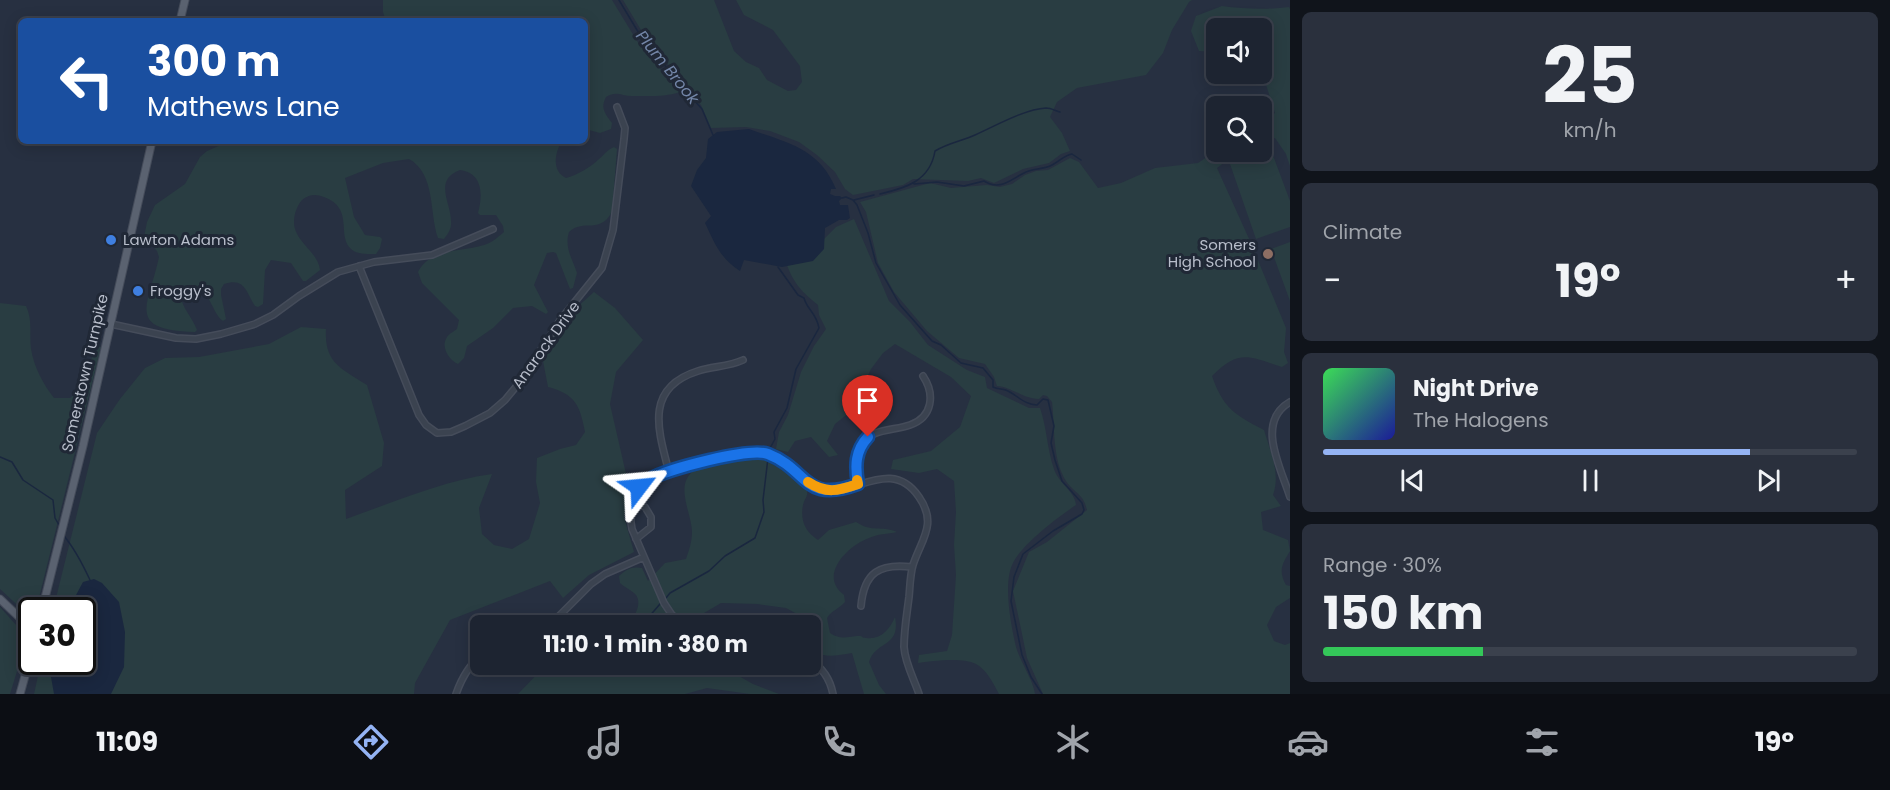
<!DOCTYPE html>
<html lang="en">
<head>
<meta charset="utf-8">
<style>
	:root { --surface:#1d2431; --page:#2a303d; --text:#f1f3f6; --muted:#a0a4ab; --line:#3b414d; --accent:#94b3f4 }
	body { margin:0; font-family:Poppins,sans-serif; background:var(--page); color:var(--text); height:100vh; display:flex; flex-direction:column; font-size:22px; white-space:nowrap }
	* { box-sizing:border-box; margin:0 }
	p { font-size:20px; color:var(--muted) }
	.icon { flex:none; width:33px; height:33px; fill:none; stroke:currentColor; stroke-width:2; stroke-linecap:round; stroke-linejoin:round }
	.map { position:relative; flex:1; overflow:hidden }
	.panel { display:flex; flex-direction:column; gap:12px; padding:12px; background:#10141b; width:600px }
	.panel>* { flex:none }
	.top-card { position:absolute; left:18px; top:18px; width:570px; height:126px; border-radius:9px; box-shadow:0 3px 15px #0003,0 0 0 2px var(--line); background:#1a4fa0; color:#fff; overflow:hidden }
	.fabs { position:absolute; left:1206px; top:18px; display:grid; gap:12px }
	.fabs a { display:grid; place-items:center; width:66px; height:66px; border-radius:9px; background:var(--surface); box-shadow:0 3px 15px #0003,0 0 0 2px var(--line); font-size:30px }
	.speed { position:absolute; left:18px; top:597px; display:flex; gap:12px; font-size:30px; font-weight:700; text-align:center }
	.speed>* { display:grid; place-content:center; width:78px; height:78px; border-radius:50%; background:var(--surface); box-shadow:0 3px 15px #0003,0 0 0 2px var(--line); line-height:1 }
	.speed .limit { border:3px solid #111; border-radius:9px; background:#fff; color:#111 }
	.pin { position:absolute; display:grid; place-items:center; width:51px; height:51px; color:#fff; margin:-62px -26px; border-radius:50% 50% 50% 0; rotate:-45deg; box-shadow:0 0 6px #0007 }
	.pin .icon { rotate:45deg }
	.me { position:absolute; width:66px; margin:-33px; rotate:61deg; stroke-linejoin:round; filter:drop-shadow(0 0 4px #0008) }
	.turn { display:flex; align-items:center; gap:21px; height:126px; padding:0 30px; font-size:27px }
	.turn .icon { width:78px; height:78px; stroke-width:2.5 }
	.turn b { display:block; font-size:42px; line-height:51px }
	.big { font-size:45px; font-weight:700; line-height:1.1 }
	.panel .widget { flex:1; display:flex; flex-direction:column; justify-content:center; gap:9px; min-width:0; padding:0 21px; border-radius:9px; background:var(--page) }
	.panel .dial { align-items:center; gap:0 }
	.dial b { font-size:78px; line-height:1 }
	.song { display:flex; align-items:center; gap:18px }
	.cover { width:72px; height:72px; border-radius:9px; background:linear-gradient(135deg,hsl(130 70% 55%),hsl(240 70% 35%)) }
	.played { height:6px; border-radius:3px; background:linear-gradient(90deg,var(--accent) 80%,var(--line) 80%) }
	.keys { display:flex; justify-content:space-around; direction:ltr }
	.heat { display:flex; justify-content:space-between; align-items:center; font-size:33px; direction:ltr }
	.charge { height:9px; border-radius:4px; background:linear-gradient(90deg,#34c759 30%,var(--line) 0) }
	.trip { position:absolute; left:470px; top:615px; width:351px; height:60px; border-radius:9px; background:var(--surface); box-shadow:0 3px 15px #0003,0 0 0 2px var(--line); font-weight:700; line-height:60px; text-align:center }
	.menu { display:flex; height:96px; justify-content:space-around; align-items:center; background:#0c0e14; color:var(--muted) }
	.menu .icon { width:42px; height:42px }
	.menu .current { color:var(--accent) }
	.menu b { font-size:27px; color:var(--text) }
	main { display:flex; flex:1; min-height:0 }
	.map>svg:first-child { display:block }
	.green { fill:#293d42 }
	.water { fill:#1a273f }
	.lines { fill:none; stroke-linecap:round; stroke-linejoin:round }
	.stream { stroke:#1a273f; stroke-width:1.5 }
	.minor-casing { stroke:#454c5a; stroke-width:8 }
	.major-casing { stroke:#454c5a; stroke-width:9 }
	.minor { stroke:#3b4350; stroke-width:5 }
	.major { stroke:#5a6270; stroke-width:7 }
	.route-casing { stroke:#114b97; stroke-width:15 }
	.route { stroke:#1a73e8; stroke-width:10 }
	.slow { stroke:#f59e0b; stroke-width:10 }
	.shop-dot { fill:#3f7fe0; stroke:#202836; stroke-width:2 }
	.education-dot { fill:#8d6e63; stroke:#202836; stroke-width:2 }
	.labels { text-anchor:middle; stroke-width:6; stroke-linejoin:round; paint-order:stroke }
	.poi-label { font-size:15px; fill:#b8becb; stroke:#202836; text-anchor:start }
	.street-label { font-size:15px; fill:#b8becb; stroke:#202836 }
	.water-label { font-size:16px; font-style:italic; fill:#7386a8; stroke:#202836 }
</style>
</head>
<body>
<main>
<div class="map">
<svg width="1290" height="694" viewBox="0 0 1290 694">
	<rect width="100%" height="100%" fill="#273041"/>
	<path class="green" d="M383,0H612L637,41L680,92C665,97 650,96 634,96C623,97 617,90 606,97C600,108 605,114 612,123L611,129L600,133L585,129V21H386L383,12Z
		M623,0H714L734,51L746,62L759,68L767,80L788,91L796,90L802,82L800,66L773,30L744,15L736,0H1192L1189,2L1172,30L1163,53L1146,75L1077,88L1057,102L1050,117L1062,133L1070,151L1061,154L1049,163L1023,169L994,183L981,178L968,181L913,179L903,185L853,195L845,189L835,172L817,155L799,142L770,131L746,127L711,128L701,105L644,35Z
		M1222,6C1245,9 1266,10 1289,7L1290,9V166L1286,154L1275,138L1262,142V124L1275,113L1262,72V28H1216V52L1199,51L1191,31L1196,16Z
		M230,141H562C555,152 551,171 566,178C577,175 591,167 599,159C605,154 607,150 614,147L617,149L612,212C599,235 584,218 569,232C564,248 573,260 577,273L573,288L570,289L556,253L553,252L547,253L534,285L548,312L546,314L532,306L513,308L493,328L467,346L464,358L458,364C450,361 441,348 446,339C448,334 453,332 457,329L459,320L422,283L418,272C430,248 463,252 484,245C492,243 498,237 504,232L503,226L496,215H480L478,213C483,195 483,173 460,170C433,180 451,203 451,221C452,228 448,234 444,239L438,238C429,213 436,174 409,159L383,163L345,178L354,217L365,235L380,237L382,239L380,248L376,254C368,254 356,255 350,248C337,234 354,208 324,197C316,194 309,194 302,200C297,206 294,214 294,222C294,242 318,251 320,270L306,281H303L291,263L271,260L265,270L263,304L258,307L255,306C246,292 245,277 224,284L221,289V295L226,319L223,321C209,311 212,281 181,291C179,306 192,316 197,330L195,332C124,330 149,305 159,257L157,251L144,237L147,222L155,205L185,184L200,157L207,151Z
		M1271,150L1290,201V227L1256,239L1230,164Z
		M1216,151L1238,152L1217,168L1250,241L1286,328L1284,352L1288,363L1282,367C1248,356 1239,349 1212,376C1223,408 1235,415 1264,430C1270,451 1281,473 1273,495L1281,506L1261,512L1263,530L1288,540L1290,551C1282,564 1278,571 1286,585L1290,586V598L1276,607L1267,625L1274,641L1285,645L1290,643V694H1043L1027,658L1013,591L1029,552L1047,542L1087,510C1084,494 1074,493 1066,481C1052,459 1055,427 1052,402L1047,396L1043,395L1039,399C1023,399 1012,387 997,386L994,377L985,364L959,358L927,331L894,292L878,263L866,212L860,202L930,183L951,188L987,185L1000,187L1012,184L1025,175L1036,171L1048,170L1070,158L1079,162L1098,188L1121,183L1155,168L1198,163Z
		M854,219L889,301L910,322L928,345L967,370L985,377L987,388L1029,408H1040C1047,428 1047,449 1054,469C1058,483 1075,491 1076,505C1058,517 1024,543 1014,561C1002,581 1011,625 1016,647C1020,661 1034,682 1035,694H999C993,683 987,670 976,664C962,657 933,661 918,663L919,655L947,651L952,635L956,575L954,545L956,512L954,481L937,469L919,473L891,469L893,460L931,451L960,427L971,396L951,377L895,344L883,353L871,369L850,412L835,424L827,441L838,455L829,457L811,437L795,441L788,452L776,449L779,432L788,415L801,372L814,346L826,329L819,315L818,305C802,292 794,284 787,265L821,242L836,227Z
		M1290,242V301L1271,249Z
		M594,292L615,308L643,340L616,372L610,404L629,487L624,517L634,552L589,575L563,598L550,581L450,620L415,683L414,694H34L41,662H82V610H53L97,433L120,399L145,368L165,358L199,357L269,344L301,327L326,329C324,363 341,368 367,385L384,443L382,466L345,490L346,519C394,502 442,481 492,474L479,508L482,534L494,545L512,549L529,539L540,503L536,482L537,458L560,449L576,445L585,432C580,405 575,394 548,387L543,361L545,348L565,318Z
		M0,303L26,306C33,321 29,334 31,349C34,367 43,384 54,398H70L81,389L96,346L101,347L36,610H32L31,615L27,614L0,589Z
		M742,458L762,459L779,467L807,490C808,497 805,498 803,505C800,520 805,532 818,540L829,530L856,522C873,533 880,525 897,532C888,534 877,534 869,538C847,546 818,576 844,595L845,602C839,609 832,610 827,618L830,633C841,640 846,637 857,636C866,636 858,637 866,638C881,640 890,629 895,617C901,648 876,640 869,662L879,685L886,694H864L852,653C839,655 828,658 816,653L810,639V626L807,625L799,615L786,608L757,604L721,603L699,616L685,618L682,625H625C633,620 643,605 636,595C633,591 624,587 620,583L619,576C626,569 633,566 642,568L648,581L665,563L686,559C689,550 692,542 692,532C692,514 675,487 692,472C705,462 727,461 742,458Z
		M0,607L25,635L22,655L10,694H0Z
		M546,665H671L683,672L698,675L720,672L737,675L753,684L779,694H750L707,688L685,694H518Z"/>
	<path class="water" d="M749,129C788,143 819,148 836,189H831L830,194L835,196H840L842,198L839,201L840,205H848L850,218L847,220H839L825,228L824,249L813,261L782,267L744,260L740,271C720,258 715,244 705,223L711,216L691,186L697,170L706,158L708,139L717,132Z
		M94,579L102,583L119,602L125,632L124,667L111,694H54L51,677L54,662H82V610H68L83,582Z"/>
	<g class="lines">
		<path class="stream" d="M619,0L637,30L682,87L702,109L713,135
			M914,184L937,182L964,186L984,181C1000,191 1010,180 1024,173C1032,168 1043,170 1052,165C1060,161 1063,156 1072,154L1081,160
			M880,194C906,188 930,181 935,151C948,143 962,141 975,135C995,126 1025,109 1046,108C1051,108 1056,111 1060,112
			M842,198L846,197L853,200L857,205L868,233L876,263L900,305L932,341L941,345L961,363L983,368L993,380V387C999,390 1003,388 1008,391C1018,396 1025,405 1037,405L1043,399L1048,400L1054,426L1051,443L1055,460L1062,481L1082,503L1084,510L1082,514L1053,531L1023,554L1014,577L1011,601L1022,655L1031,677L1042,694
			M854,200L874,195
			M769,450L775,439L774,432L787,408L796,369L819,328C816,312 807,310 804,298L798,295L778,267
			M0,457L12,462L23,480L53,500L55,518L59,525
			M64,536C75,549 83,565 90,580
			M666,598L670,593L709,571L725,556L755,538L764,512L763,500L768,458
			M641,626L660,604
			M599,669L603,664"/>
		<g class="minor-casing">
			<path id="minor" d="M359,266L419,415L426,425L437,433L451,432L465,426L490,413L505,400L520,382L561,319L602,268L613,230L624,139L625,128L617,107
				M111,324L176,338L196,339L221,334L255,324L273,315L299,296L338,272L374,262L432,255L493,229
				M1290,402C1255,422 1281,468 1290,497
				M669,472C658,430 644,388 698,371C713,366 728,367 743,360
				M858,484C856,472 854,458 860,447C869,428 893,431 910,425C933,417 935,394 923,376
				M632,503L645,507L651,517V527L636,539
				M861,606C864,572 880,563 912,567
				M549,626L591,584L605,574L644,557
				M687,626L672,615L664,603L632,529C629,515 631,497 641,486C653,472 747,447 766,453C787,460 801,485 822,490C854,497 891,456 919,497C938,524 921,540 913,565C910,575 910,587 909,597C907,613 904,630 904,647C905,663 914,679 919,694
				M810,660C823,668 830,679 833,694
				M456,694C461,680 468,666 480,657"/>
		</g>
		<g class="major-casing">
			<path id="major" d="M180,21L185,0
				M0,599L19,617L32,623
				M42,610L83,446L152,141
				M20,694L32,651"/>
		</g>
		<use href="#minor" class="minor"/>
		<use href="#major" class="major"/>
	</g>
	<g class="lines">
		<g class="route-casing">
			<path id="route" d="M639,487C643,484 646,481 650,479C668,469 750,447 768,454C809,470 803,504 858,484C855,466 855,451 868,437"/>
		</g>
		<use href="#route" class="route"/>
		<path class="slow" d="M808,482C826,494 838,491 858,484L857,480"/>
	</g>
	<g class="shop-dot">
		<circle cx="111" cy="240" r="6"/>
		<circle cx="138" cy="291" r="6"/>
	</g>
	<circle class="education-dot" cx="1268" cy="254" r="6"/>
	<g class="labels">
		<g class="poi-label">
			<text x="123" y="245">Lawton Adams</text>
			<text x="1256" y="250" text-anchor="end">Somers<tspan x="1256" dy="17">High School</tspan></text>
			<text x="150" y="296">Froggy's</text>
		</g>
		<g class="street-label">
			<text transform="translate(546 345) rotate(-54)" y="5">Anarock Drive</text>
			<text transform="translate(85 373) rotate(-77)" y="5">Somerstown Turnpike</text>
		</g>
		<g class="water-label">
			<text transform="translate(668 67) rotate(51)" y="6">Plum Brook</text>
		</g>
	</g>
</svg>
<div class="fabs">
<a><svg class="icon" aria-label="sound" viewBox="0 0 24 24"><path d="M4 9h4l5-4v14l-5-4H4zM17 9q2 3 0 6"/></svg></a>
<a><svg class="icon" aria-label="search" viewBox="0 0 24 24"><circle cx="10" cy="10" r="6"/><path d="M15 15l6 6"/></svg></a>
</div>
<div class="speed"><div class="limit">30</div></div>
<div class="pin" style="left:868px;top:437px;background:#d93025"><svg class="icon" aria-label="arrive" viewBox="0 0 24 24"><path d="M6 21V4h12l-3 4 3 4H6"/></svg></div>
<svg class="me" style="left:639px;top:487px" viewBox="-20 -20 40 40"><path d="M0-17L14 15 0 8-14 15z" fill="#1a73e8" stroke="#fff" stroke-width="4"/></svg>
<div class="trip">11:10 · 1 min · 380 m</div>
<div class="top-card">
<div class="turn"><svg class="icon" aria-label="left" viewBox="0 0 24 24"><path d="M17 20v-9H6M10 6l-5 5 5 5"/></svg><div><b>300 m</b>Mathews Lane</div></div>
</div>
</div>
<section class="panel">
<div class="widget dial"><b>25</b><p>km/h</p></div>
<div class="widget"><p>Climate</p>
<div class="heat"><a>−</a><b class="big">19°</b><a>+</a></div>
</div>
<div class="widget">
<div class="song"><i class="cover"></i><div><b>Night Drive</b><p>The Halogens</p></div></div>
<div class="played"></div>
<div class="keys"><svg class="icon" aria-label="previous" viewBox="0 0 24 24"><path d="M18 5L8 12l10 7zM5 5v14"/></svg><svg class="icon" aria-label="pause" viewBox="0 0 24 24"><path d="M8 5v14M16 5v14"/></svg><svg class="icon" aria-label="next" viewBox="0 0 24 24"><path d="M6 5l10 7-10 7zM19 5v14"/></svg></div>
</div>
<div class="widget"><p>Range · 30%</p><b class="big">150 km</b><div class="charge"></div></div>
</section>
</main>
<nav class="menu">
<b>11:09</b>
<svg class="icon current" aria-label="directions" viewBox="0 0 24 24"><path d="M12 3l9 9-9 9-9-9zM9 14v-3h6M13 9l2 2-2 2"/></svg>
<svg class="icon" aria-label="music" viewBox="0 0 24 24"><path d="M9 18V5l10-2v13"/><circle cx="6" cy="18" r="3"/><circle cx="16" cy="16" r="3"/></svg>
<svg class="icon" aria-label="phone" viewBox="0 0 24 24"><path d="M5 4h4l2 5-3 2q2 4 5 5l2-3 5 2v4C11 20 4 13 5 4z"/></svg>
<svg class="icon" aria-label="climate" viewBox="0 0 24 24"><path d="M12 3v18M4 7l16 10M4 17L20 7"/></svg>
<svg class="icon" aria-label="car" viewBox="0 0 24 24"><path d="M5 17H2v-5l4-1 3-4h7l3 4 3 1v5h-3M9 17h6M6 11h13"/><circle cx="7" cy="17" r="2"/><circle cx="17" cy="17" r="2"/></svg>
<svg class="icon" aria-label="filters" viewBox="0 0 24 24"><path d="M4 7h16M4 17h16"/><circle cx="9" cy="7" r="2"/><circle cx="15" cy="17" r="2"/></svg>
<b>19°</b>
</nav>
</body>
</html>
